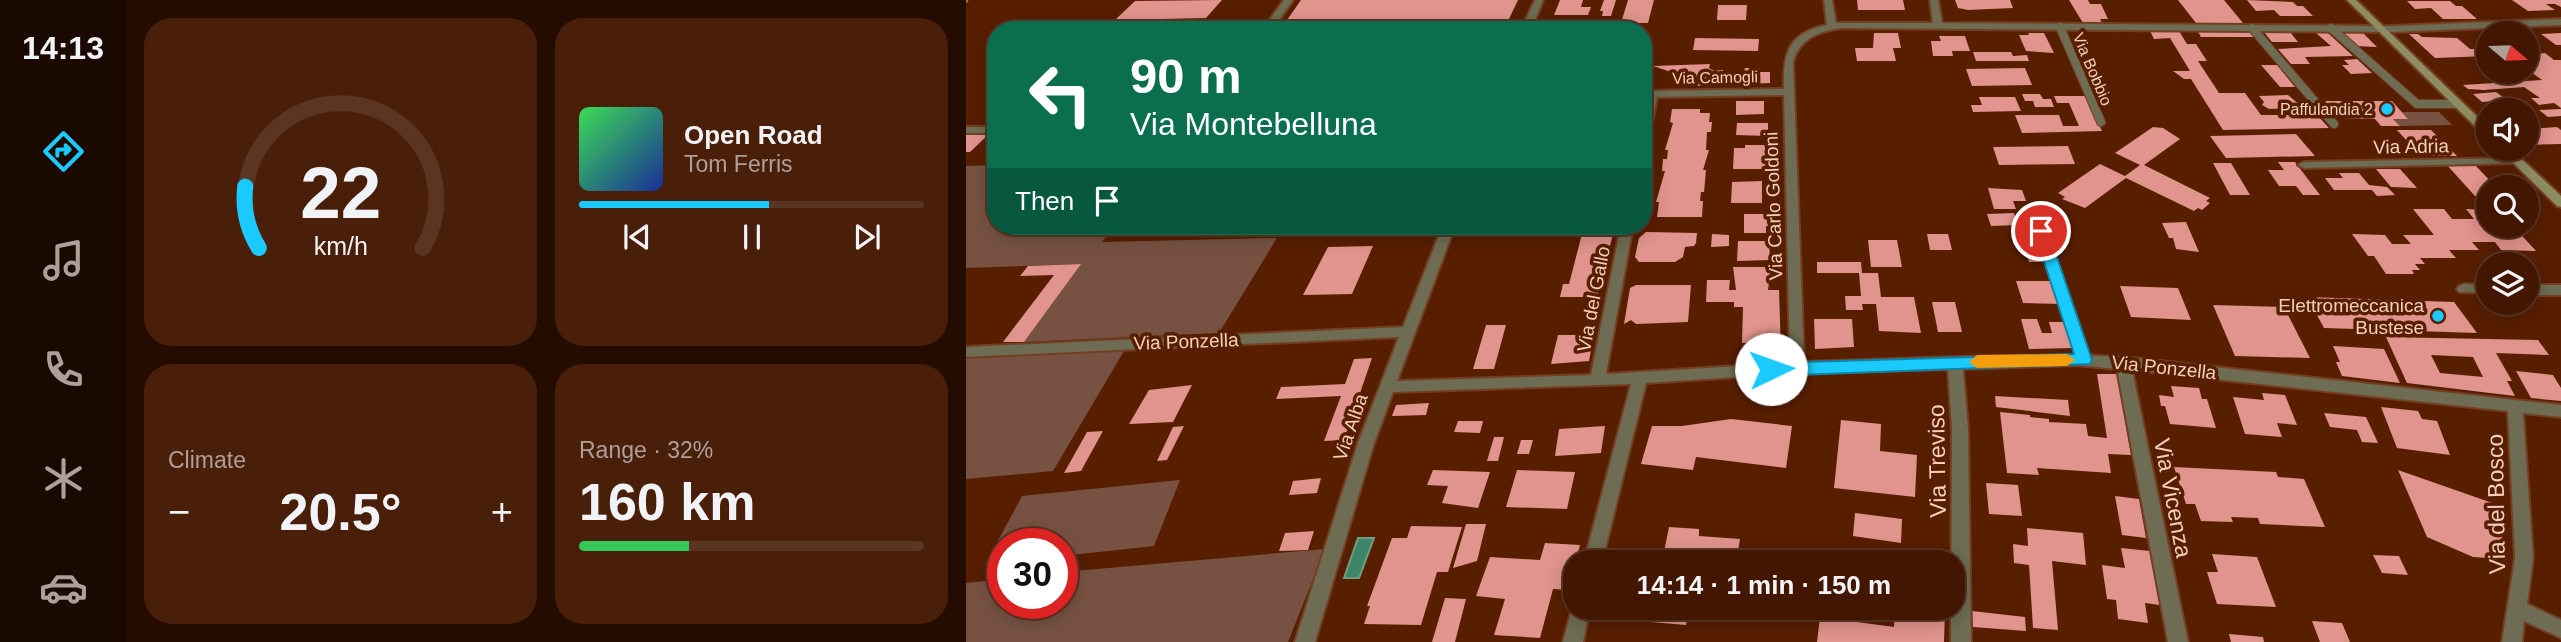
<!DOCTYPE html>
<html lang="en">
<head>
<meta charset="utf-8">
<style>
	:root { --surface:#421600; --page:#491f0a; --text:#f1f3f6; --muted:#ae9f99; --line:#5a3522; --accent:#1acafc }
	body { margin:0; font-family:Helvetica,sans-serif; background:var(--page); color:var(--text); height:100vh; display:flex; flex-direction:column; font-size:26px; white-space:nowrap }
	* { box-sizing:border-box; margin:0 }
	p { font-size:23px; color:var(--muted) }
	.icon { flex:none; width:38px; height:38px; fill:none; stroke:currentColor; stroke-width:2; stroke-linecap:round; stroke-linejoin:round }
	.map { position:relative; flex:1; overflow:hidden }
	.panel { display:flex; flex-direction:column; gap:18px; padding:18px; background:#240c00; width:840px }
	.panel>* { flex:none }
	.hud { position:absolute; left:21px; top:21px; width:665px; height:214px; border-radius:28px; box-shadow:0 4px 18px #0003,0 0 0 2px var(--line); background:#0b6e4f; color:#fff; overflow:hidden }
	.needle { width:46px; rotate:109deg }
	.buttons { position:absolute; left:1510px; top:21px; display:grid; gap:14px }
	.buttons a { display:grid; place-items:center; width:63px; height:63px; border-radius:50%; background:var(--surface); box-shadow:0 4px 18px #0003,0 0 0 2px var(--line); font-size:35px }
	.speed { position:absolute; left:21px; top:528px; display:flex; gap:14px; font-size:35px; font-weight:700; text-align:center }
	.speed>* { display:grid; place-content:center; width:91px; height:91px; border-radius:50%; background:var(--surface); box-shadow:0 4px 18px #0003,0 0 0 2px var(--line); line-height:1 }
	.speed .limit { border:10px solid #d22; background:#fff; color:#111 }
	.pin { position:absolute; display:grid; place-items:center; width:60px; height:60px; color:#fff; margin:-30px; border:4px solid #fff; border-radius:50%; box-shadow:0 2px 7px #0007 }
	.me { position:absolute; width:77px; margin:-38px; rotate:87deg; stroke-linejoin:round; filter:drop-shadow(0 0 5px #0008) }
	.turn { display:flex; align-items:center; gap:24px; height:147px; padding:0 28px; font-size:32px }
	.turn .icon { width:91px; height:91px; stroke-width:2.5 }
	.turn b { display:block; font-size:49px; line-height:60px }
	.then { display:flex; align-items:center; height:66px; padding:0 28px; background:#0003; gap:14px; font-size:26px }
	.big { font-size:52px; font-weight:800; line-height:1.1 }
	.panel .tile { flex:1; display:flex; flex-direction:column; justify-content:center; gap:10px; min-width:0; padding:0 24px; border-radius:28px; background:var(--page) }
	.panel .dial { align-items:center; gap:0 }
	.dial svg { height:182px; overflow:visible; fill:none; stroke:var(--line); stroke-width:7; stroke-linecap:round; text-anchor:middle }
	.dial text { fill:var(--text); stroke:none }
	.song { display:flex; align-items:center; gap:21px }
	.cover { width:84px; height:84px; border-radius:10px; background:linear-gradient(135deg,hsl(130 70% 55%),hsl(230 70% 35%)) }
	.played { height:7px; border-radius:4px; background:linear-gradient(90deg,var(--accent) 55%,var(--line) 55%) }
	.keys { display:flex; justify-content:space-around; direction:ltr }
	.heat { display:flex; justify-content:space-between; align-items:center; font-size:38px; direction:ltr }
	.charge { height:10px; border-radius:5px; background:linear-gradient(90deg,#34c759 32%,var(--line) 0) }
	.panel .tiles { flex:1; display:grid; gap:18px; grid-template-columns:repeat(2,1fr) }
	.trip { position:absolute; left:597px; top:550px; width:402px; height:70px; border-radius:28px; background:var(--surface); box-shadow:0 4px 18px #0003,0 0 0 2px var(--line); font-weight:800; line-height:70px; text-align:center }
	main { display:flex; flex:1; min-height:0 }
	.tabs { display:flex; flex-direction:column; width:126px; justify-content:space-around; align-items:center; background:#1a0900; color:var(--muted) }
	.tabs .icon { width:49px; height:49px }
	.tabs .selected { color:var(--accent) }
	.tabs b { font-size:32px; color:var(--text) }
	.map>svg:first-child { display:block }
	.green { fill:#775242 }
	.water { fill:#3c8568; stroke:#739b82; stroke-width:2 }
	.building { fill:#e1938d; fill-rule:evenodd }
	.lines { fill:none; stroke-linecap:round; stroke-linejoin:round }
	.service-far1-casing { stroke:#743e22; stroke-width:10 }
	.service-casing { stroke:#743e22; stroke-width:13 }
	.minor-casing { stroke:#743e22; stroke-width:4 }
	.secondary-casing { stroke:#743e22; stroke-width:4 }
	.path { stroke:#a2725a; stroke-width:2.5; stroke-dasharray:2.5 2.5; stroke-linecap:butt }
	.service-far1 { stroke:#6e6c52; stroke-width:8 }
	.service { stroke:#6e6c52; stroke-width:10 }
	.minor { fill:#6e6c52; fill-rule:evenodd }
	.secondary { fill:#8e8c62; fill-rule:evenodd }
	.route { fill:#1acafc; stroke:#1183a4; stroke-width:2 }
	.slow { fill:#f59e0b }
	.poi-dot { fill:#1acafc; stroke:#581e00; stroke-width:2.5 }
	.labels { text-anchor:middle; stroke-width:7; stroke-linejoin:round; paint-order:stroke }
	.far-street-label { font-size:16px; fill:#f4cebe; stroke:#581e00 }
	.far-poi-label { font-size:16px; fill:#f4cebe; stroke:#581e00; text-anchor:end }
	.street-label { font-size:19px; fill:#f4cebe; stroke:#581e00 }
	.poi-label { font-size:19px; fill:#f4cebe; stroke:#581e00; text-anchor:end }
	.near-street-label { font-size:23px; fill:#f4cebe; stroke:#581e00 }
</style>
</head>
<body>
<main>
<nav class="tabs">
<b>14:13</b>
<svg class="icon selected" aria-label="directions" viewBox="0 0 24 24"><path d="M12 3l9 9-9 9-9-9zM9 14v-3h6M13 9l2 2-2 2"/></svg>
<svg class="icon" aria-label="music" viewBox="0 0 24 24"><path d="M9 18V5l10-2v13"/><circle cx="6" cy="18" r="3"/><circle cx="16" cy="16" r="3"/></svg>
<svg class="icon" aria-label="phone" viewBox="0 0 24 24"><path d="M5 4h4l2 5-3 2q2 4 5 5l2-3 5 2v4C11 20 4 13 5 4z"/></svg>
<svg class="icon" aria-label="climate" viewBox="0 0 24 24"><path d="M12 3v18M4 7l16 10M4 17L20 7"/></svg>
<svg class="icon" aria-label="car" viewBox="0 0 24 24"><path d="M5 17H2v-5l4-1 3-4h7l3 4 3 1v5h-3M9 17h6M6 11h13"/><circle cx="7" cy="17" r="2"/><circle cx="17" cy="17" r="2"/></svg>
</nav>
<section class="panel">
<div class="tiles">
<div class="tile dial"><svg viewBox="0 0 100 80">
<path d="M14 69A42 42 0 1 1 86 69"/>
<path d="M14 69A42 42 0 0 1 8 42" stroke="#1acafc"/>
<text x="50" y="56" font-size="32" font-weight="700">22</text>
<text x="50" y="72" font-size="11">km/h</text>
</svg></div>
<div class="tile">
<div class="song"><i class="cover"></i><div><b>Open Road</b><p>Tom Ferris</p></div></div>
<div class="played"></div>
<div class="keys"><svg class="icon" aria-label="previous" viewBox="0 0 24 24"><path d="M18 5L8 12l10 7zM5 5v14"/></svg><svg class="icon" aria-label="pause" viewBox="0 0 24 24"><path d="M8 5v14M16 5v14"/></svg><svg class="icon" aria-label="next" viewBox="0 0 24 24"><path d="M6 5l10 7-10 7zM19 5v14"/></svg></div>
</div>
<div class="tile"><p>Climate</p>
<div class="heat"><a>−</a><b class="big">20.5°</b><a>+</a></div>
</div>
<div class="tile"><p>Range · 32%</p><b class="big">160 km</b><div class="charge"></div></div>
</div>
</section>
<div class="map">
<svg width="1595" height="642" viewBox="0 0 1595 642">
	<rect width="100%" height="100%" fill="#581e00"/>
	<path class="green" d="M1436,112H1473L1486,125L1434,126L1427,119L1441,118Z
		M30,165V226H147L136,242L311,238L253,333L58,342L114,264L0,268V166Z
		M158,351L87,471L0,479V356Z
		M214,480L188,546L96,556V544H37V563L19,565L56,496Z
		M359,549L322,642H0V583L37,579V604H96V572Z"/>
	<path class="water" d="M392,538H408L393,578H378Z"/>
	<path class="building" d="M256,0L240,18L149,20L169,1Z
		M335,0H552L542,21H521L517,30H489L494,20H442L437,30H314Z
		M594,0H617L615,7H625L622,15H588Z
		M638,0H650L645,16H636L637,11H634Z
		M662,0H688L682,23H655Z
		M891,0H937L939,10H892Z
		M989,0H1044L1047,8L1002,10L992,8Z
		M1103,0H1122L1124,4H1135L1142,19H1134L1136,23H1117Z
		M1212,0H1258L1277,23H1230Z
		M1281,0L1327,2L1331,6H1337L1347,16H1314L1308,10L1290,11Z
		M1546,0H1595V7L1589,4H1580L1589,10L1562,11Z
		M1441,1H1484L1490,6H1496L1511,19H1477L1465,8L1449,9Z
		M752,5H781L780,20H751Z
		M1184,31H1213L1221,44H1230L1241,61H1232L1253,93H1279L1295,115H1351L1363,128L1257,130L1225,79H1218L1207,71H1224L1204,38L1188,39Z
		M1232,32H1284L1288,37H1235Z
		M1298,32H1324L1332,42H1306Z
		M908,33H932L935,48H927L930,61H891L889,48H907Z
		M1062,33H1078L1088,53L1060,51L1053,35H1063Z
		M1350,33H1362L1387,56L1339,57L1344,64H1325L1312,49L1365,46Z
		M1375,33H1397L1411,47L1390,46Z
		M1595,33V45H1590L1575,34Z
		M1443,34H1452L1456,37L1491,38L1504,49H1517L1512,44H1522V56L1469,58Z
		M973,36H999L1004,51H986L987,56H967L965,41H975Z
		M729,38L793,39L792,51L727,50Z
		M1007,52H1045L1047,56L1061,55L1063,61H1010Z
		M1579,53L1588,60H1595V108L1588,103L1573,105L1565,98H1574L1558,87L1518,90L1502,89L1497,85L1576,80L1561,69V55Z
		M1391,59L1406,73L1385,74L1376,65H1383L1378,60Z
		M744,64L743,68L748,71L757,70L756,85L718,86L719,72H705L687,66Z
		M1295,65H1311L1329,87H1314Z
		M779,68H794V72H804V83L778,84V78H773L774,72H778Z
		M1059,68L1066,85L1006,86L1000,69Z
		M1530,92L1541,100L1516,102L1507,94Z
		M1056,94H1074L1077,99H1085L1088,107H1069L1067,101H1059Z
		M1322,95L1334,105L1332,108L1303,109L1296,105L1298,102L1293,96Z
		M1088,96H1120L1136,131L1056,133L1049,115H1093L1097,126H1113L1103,103H1091Z
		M1013,97H1049L1055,111L1007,112L1005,105H1016Z
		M770,101H798V114L770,115Z
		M1359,101H1426L1442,119H1427L1434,126H1415L1409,119L1374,118Z
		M706,109H734V113H744L743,122H746L745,132H741L740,150H743L737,170H740L738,192H735L734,201H737L736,217H691L693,202H690L699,171H696L697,159H701L702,150H699L707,123L704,122Z
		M1595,109V116L1582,117L1573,110Z
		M771,123H802V136L770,135Z
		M1187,127L1197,128L1214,139L1178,165L1244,198L1240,201L1244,203L1236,210L1232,208L1228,211L1160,178L1119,208L1096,199L1099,197L1092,193L1134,164L1159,176L1174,165L1149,153Z
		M1591,127L1595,130V144L1561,145V129Z
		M1431,130H1465L1491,156H1455Z
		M25,132L4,152H0V133Z
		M1330,134L1349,156L1260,158L1244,136Z
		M779,145H802L801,169H767L768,148H779Z
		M1102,146L1109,164L1033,165L1027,147Z
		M1312,162H1329L1354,195H1337L1330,186H1313L1302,170H1318Z
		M1247,163H1265L1284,195H1264Z
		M1480,164H1508L1530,187H1522V196H1509Z
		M1410,169H1434L1451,188L1425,187Z
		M1373,173H1393L1403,185L1421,187L1429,195L1411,196L1406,190H1368L1359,178H1377Z
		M796,181V203H765L766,182Z
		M1022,188L1056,190L1060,201H1047L1050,209H1028Z
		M1447,209H1478L1486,219H1508L1500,209L1522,210V226H1547L1570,251L1535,250L1529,242H1506L1513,250H1483L1490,258H1454L1459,264H1449L1454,270H1446L1448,274H1420L1408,256H1402L1386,234L1419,235L1426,244H1445L1437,235H1468Z
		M1048,213L1052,225L1025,226L1021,214Z
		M778,214H806V226H800V233H778Z
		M1220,222L1233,252L1210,249L1207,238H1203L1196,223Z
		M1047,231H1071L1081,262H1063L1058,243H1051Z
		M680,232L731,233L730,243L728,246L719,247L717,257L709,262H673L669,257L673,238Z
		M616,234H647L631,297H594L597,284H603Z
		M746,234L763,235V246L745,247Z
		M961,234H982L986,250H964Z
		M902,240H931L936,267H905Z
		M772,241H803L804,260L771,261Z
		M407,246L386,294L337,295L362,247Z
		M851,262H895L896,273H912L915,297H948L955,333L913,331L910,304H896L897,310H880L879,296H895L893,273H851Z
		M115,264L58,342H37L88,275L54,276L62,266Z
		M767,267H805L802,290H813L815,351L786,353L787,343H776L777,307H768V302H740L741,280H764L763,290H770Z
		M1050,281H1086L1094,304L1057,303Z
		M670,285H725L722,322L670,324L665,320L658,324L664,288Z
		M1154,286L1212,288L1225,320L1165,317Z
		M1341,297L1488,302L1511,333L1358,328Z
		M966,302H989L996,332H972Z
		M1247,305L1318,307L1344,358L1269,356Z
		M848,319H886L888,347L849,349Z
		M1055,319H1071L1076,333H1086L1083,322H1098L1106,348L1063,349Z
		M520,325H540L528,369H507Z
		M592,335H628L623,361L585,364Z
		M1420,337L1572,340L1583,355L1530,353L1546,381H1541L1549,396L1441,383ZM1465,355L1507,357L1517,377L1474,373Z
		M1367,346L1418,349L1434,383L1376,376L1370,362H1374Z
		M406,358L378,440L358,441L375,396L310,399L315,387L379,384L388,359Z
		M1550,371L1587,375L1595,388V401L1565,398Z
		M1131,374H1151L1165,455L1142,454L1145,473L1071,468L1073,475L1041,473L1034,412L1064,415V417L1083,419V422L1120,424L1122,436L1141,438Z
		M226,385L207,422L163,424L183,390Z
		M1205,386L1233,388L1236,399H1241L1250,428L1204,424L1199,406H1195L1193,395L1208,397Z
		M1296,393L1319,395L1331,425L1311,423L1316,437L1279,434L1267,397L1298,400Z
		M1029,396L1102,400L1104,416L1030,407Z
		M463,403L460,415L426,416L430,405Z
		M1415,407L1452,411L1456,419L1471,421L1484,455L1431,448Z
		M1358,413L1400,417L1412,443L1396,442L1391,430L1364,427Z
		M765,419L826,426L820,468L730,457L727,470L675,464L686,426H716Z
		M875,420L915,424L914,451L951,455L949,497L868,488Z
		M492,421H517L514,433L488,432Z
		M218,426L201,460L191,461L207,427Z
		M639,426L635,453L589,456L593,429Z
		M137,431L115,471L98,473L121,432Z
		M528,437H538L532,461H521Z
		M555,440H567L563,454H551Z
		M1208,467L1310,472L1312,477L1338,479L1359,527L1294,524L1292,518L1265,517L1267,522L1235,521L1229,504H1220Z
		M467,470L524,472L512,508L476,503L482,486L461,485Z
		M551,470L609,472L601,509L540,507Z
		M1432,470L1535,506L1537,559L1507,557L1461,537Z
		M355,478L351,493L323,495L327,481Z
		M1020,483L1052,485L1056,516L1023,514Z
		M1149,496L1173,499L1180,538L1156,535Z
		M889,513L936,519L935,543L887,536Z
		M500,524H520L511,561L487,568Z
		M445,526L496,527L482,572H471L455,625L398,624L404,606H401L426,538H441Z
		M703,527L733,529V536L774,539L771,557H768L767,562H696Z
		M1061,528L1117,533L1120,565L1086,561L1092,630L1067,628L1063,565L1048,563L1047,544L1062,546Z
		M348,531L342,550L313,551L319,533Z
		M579,543L614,545L602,590L587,589L574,638L528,635L539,599L510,596L524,557L574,560Z
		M1155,548L1184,551L1194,605L1179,603L1182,623L1152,619L1150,600L1141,599L1136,565L1159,568Z
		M1246,554L1291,557L1310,607L1251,604L1241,572H1252Z
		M1407,555L1433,556L1442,575L1416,573Z
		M479,598L500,599L489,642H466Z
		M688,607H765L764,621L721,618L720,625L685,622Z
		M929,607H979L978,642H851L854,617L928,627Z
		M1006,611L1059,617L1060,631L1007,627Z
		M1346,621L1376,623L1384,642H1354Z
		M1263,634L1297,637L1298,642H1265Z"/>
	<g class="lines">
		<g class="service-far1-casing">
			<path id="service-far1" d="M1094,27L1135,122
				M1286,28L1368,124
				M1365,28L1451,104H1492"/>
		</g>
		<g class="service-casing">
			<path id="service" d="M1075,231L1118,360"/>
		</g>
		<g class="minor-casing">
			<path id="minor" d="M318,0H327L306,30H296Z
				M569,0H577L565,30H555Z
				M858,0H866L870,23H967L964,0H972L976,23L1426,26L1595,19V25L1426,32L876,28C853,31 834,38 827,62L838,362L989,357L1111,355L1157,357L1595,405V417L1557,413L1567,558L1561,604L1595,620V638L1558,621L1556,642H1536L1549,558L1542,411L1166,370L1222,642H1202L1151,369L1111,365L997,369L1002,429L1005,642H985L986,429L982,369L831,373L680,383L636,562H618L665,384L427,392L408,443L349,642H329L392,443L433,337L0,357V347L437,327L473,235L452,233L445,226H489L431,381L625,375L655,226H667L640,374L824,363L818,95L691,97L683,141L677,144V112L680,97H677V91L818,89C817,53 822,33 861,25Z
				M0,127H30V133H0Z
				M1552,158L1556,159V163L1338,168L1332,165L1338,162Z
				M1498,284L1522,285V293L1493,292L1491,289L1493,286Z
				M1561,285H1595V295H1561Z
				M608,601L609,607H624L617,642H597Z"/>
		</g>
		<g class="secondary-casing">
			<path id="secondary" d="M1381,0H1390L1522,127V136L1518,135Z
				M1533,149H1545L1595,196V207L1591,206Z"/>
		</g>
		<path class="path" d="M0,2L2,0"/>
		<use href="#service-far1" class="service-far1"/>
		<use href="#service" class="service"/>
		<use href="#minor" class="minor"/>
		<use href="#secondary" class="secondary"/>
	</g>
	<path class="route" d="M1075,227L1082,231L1126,360L1124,364L805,376L797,369L805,363L1108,354L1068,231Z"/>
	<path class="slow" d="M1101,354L1109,360L1101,366L1011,368L1003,362L1011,355Z"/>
	<g class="poi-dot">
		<circle cx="1421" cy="109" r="7"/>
		<circle cx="1472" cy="316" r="7"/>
	</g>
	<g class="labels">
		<g class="far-street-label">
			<text transform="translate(1127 69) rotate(67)" y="6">Via Bobbio</text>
			<text transform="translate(749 77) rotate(-1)" y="6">Via Camogli</text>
		</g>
		<g class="far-poi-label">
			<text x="1407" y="115">Paffulandia 2</text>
		</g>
		<g class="street-label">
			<text transform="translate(1445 146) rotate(-1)" y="7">Via Adria</text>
			<text transform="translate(807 206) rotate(-92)" y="7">Via Carlo Goldoni</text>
			<text transform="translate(627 299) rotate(-79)" y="7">Via del Gallo</text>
			<text transform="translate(220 341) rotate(-2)" y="7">Via Ponzella</text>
			<text transform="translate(1198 367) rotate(6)" y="7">Via Ponzella</text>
			<text transform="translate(384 427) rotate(-71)" y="7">Via Alba</text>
		</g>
		<g class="poi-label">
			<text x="1458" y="312">Elettromeccanica<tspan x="1458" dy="22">Bustese</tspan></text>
		</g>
		<g class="near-street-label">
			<text transform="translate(971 461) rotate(-91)" y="8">Via Treviso</text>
			<text transform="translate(1207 498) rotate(79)" y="8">Via Vicenza</text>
			<text transform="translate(1530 504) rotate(-91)" y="8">Via del Bosco</text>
		</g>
	</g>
</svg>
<div class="buttons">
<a><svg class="needle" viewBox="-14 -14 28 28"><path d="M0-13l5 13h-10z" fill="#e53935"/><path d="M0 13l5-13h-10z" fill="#ae9f99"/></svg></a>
<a><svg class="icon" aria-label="sound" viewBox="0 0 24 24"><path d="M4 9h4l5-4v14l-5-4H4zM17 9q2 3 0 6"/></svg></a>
<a><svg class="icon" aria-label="search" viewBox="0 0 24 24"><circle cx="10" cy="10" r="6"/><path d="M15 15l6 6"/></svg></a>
<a><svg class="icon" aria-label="layers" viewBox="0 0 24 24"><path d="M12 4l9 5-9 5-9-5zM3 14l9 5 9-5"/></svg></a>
</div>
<div class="speed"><div class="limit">30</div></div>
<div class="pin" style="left:1075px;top:231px;background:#d93025"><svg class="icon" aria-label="arrive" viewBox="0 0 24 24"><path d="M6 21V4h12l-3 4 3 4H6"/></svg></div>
<svg class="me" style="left:805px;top:369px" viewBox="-20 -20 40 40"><circle r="19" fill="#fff"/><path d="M0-13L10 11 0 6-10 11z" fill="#1acafc"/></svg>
<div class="trip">14:14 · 1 min · 150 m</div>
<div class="hud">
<div class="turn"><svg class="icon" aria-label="left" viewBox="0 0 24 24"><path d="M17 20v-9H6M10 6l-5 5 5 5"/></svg><div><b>90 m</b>Via Montebelluna</div></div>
<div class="then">Then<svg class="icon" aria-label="arrive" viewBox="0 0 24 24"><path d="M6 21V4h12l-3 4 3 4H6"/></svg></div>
</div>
</div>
</main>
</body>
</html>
